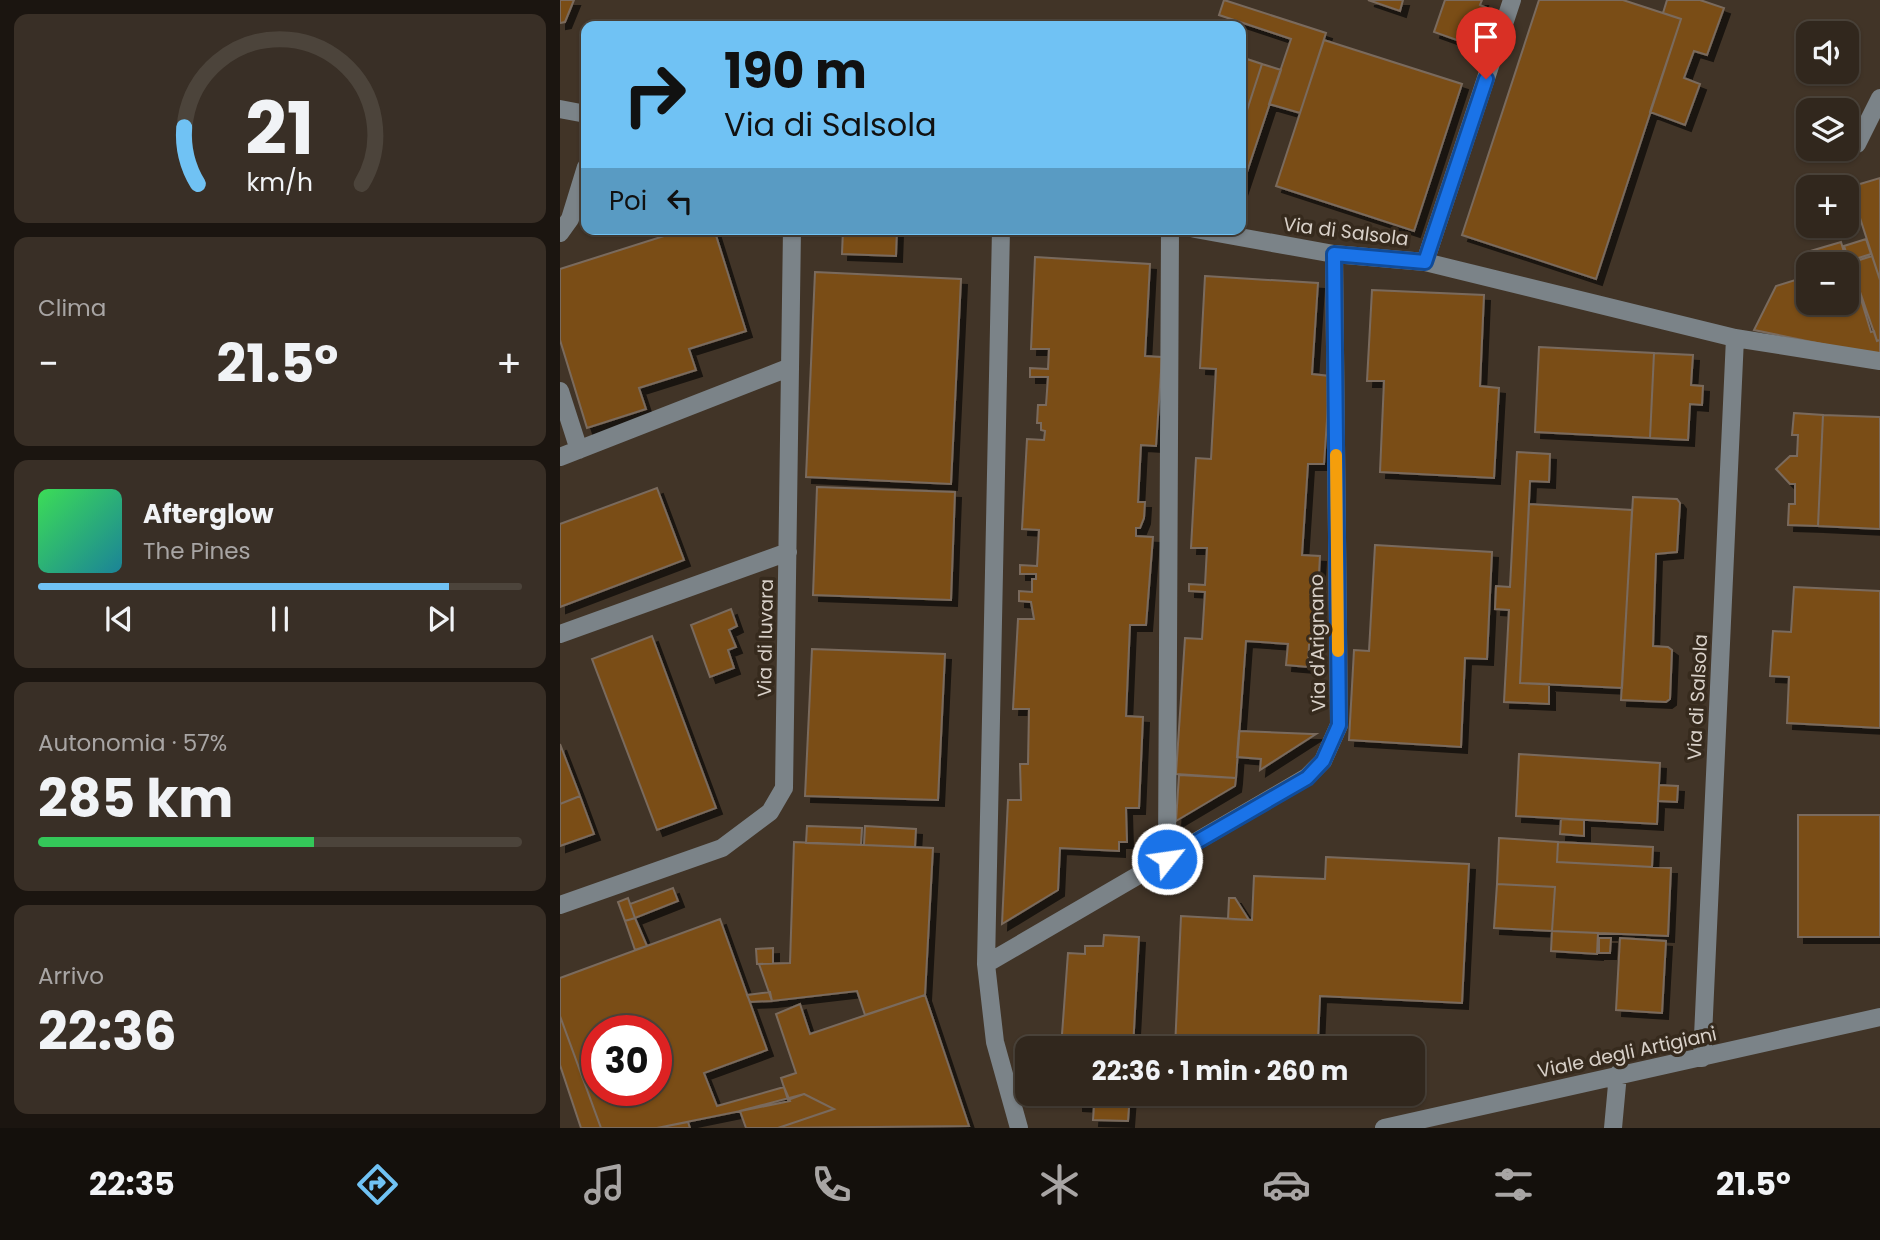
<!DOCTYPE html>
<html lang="it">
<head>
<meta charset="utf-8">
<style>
	:root { --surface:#31271d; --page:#392f26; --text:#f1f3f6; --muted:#a8a5a4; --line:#4c443b; --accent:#70c2f4 }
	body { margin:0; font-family:Poppins,sans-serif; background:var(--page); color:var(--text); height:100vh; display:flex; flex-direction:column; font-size:26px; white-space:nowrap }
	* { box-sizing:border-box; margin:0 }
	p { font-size:23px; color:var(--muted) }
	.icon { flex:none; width:38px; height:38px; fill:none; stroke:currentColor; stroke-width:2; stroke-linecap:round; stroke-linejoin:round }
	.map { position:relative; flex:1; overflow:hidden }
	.sheet { display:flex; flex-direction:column; gap:14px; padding:14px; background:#1b1510; width:560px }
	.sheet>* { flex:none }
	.guide { position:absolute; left:21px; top:21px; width:665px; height:214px; border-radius:14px; box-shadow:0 2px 5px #0004,0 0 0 2px var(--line); background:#70c2f4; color:#111; overflow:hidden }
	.controls { position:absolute; left:1236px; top:21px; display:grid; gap:14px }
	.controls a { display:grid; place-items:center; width:63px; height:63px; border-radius:14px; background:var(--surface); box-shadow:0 2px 5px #0004,0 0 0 2px var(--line); font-size:35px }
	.speed { position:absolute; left:21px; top:1015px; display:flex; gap:14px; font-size:35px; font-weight:700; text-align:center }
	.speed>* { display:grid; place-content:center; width:91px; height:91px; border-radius:50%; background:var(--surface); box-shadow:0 2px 5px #0004,0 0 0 2px var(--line); line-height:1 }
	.speed .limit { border:10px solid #d22; background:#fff; color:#111 }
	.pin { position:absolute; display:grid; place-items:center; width:60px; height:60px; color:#fff; margin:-72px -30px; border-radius:50% 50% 50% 0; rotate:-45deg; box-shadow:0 0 7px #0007 }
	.pin .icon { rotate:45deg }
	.me { position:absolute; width:77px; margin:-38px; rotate:60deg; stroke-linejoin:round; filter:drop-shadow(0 0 5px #0008) }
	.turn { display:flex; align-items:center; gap:24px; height:147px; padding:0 28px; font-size:32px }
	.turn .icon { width:91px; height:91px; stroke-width:2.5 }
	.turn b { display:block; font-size:49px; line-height:60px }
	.then { display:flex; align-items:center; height:66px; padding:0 28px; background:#0003; gap:14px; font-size:26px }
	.big { font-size:52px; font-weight:700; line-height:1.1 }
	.sheet .widget { flex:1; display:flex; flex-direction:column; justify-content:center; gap:10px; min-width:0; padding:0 24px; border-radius:14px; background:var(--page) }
	.sheet .dial { align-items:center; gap:0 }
	.dial svg { height:182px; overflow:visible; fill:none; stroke:var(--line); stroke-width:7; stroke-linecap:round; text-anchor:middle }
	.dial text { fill:var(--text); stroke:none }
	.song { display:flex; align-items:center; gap:21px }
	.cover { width:84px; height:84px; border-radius:10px; background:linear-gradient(135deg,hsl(130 70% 55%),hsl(190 70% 35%)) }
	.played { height:7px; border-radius:4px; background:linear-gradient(90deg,var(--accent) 85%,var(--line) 85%) }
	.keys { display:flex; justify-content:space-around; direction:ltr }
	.heat { display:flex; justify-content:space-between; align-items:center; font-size:38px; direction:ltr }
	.charge { height:10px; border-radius:5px; background:linear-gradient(90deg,#34c759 57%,var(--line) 0) }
	.trip { position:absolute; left:455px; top:1036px; width:410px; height:70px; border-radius:14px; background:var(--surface); box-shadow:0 2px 5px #0004,0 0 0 2px var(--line); font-weight:700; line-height:70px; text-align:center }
	.tabs { display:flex; height:112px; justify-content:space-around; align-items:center; background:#14100c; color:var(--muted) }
	.tabs .icon { width:49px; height:49px }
	.tabs .active { color:var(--accent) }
	.tabs b { font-size:32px; color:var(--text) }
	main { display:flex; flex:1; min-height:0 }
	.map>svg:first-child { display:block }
	.building { fill:#7a4d19; stroke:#7a6b5d; stroke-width:2; fill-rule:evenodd; filter:url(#shadow) }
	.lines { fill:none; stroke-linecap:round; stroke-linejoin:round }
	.minor { stroke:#7b8388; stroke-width:18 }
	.route-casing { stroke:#114b97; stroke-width:18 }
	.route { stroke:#1a73e8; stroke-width:12 }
	.slow { stroke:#f59e0b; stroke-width:12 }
	.labels { text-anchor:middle; stroke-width:7; stroke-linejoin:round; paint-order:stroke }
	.street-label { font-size:19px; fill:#d8d0c8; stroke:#362a1d }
</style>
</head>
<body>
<main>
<section class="sheet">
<div class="widget dial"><svg viewBox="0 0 100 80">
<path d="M14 69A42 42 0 1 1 86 69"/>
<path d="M14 69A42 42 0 0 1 8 44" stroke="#70c2f4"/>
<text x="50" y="56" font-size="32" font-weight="700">21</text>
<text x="50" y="72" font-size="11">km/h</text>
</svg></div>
<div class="widget"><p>Clima</p>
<div class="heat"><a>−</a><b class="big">21.5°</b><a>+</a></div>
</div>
<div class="widget">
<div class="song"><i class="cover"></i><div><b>Afterglow</b><p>The Pines</p></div></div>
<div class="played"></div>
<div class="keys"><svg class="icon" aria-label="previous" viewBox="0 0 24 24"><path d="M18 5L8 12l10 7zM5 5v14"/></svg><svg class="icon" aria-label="pause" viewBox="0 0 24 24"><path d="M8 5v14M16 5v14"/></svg><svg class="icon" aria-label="next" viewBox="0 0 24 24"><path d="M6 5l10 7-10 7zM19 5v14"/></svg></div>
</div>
<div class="widget"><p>Autonomia · 57%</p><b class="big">285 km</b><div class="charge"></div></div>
<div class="widget"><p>Arrivo</p><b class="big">22:36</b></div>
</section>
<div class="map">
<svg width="1320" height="1128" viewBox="0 0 1320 1128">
	<defs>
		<filter id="shadow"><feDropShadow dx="6" dy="6" stdDeviation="0" flood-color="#0009"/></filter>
	</defs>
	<rect width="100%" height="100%" fill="#413427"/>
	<path class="building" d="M0,0H14L5,22L0,23Z
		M664,0L766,33L740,113L709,104L731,39L659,15Z
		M808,0H843L840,11Z
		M885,0H922L920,5L927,8L921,26L915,24L908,44L874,32Z
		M979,0H1063L1121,19L1036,279L902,235Z
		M1107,0H1140L1164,8L1147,55L1134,51L1124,78L1140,84L1125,125L1090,112L1121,19L1103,13Z
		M764,40L902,84L854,231L716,186Z
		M681,57L702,64L681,129Z
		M702,64L721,70L681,190V129Z
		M1320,178V280L1290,187Z
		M126,229H154L186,331L129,349L136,370L79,388L86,409L27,428L0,340V269Z
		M283,229H337L336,256L282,254Z
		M1306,239L1311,254L1289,261L1284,246Z
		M1281,242L1287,262L1250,264L1247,252Z
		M1312,256L1320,280V340L1317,341L1290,263Z
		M475,257L590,264L585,356L602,357L596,446L581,445L578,502H585L584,518L580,528H576V536L593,537L586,625H570L566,716L583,717L579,808H566L567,842H559V851L500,848L498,890L442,924L448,800H461L460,764H468L469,709H453L458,619H474L471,602L459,601V591L472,592V579H476V574H460V565L477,566L479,530L462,529L467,439L484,440L485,431L481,430V423H477L478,405H486L488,377H470V368L488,369L489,349H471Z
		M1290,263L1311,332L1314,331L1317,341L1320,340V356L1194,330L1216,286L1248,276V303H1286V264Z
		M255,272L401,279L391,484L246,477Z
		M645,276L758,283L752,374L770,376L764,464H748L742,555L760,556L755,645H749L748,667L726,665L728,644L686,641L676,778L616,774L625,638L642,639L645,592L629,591V584L645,585L647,548H631L636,458L651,459L656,369L640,368Z
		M812,290L924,295L920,386L939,388L934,478L820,472L824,381H807Z
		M979,347L1094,353L1090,438L975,432Z
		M1094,353L1133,355L1131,385L1143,386L1142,405L1130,404L1128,440L1090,438Z
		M1234,413L1263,415L1258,526L1228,525L1229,504H1235V484H1230L1216,469L1230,456H1237L1238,435H1232Z
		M1263,415L1320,417V529L1258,526Z
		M957,452L990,454L989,482L970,481L960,683L989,684V704L944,702L949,610L935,609L936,586L950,587Z
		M257,487L395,492L391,600L253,595Z
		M97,488L124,560L0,607V524Z
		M1073,497L1117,499L1120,503L1117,552L1096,554L1093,646L1108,647L1112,650L1110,699L1106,702L1061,700Z
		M969,504L1072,510L1062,688L960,683Z
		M815,545L932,552L927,659L905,658L901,747L789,740L794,650L809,651Z
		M1234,587L1320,591V728L1227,723L1229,677L1210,676L1213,631L1231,632Z
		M171,609L177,626L169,630L176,647L168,650L174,668L150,677L131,625Z
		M92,636L156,808L97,830L32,659Z
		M252,649L385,654L378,800L245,796Z
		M679,731L752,734H756L700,770L701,759L677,757Z
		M0,744L20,796L0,804Z
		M959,754L1100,763L1097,824L956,816Z
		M619,775L676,778L675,786L616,821Z
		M1099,785L1118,786L1117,802L1098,801Z
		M20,796L34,834L0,846V804Z
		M1238,815H1320V937H1238Z
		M1001,819L1024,820V836L1000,834Z
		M247,826L302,828L301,845L246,843Z
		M305,826L356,829L355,847L304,845Z
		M939,838L998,842L997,862L1111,868L1108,936L992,931L995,887L937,884Z
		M234,842L373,848L365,995L305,1015L297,991L212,1001L199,964L230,963Z
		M998,842L1093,847L1092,867L997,862Z
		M766,857L909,864L902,1003L760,996L758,1040L687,1036V1048H615L621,916L692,920L694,876L765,879Z
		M937,884L995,887L992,931L934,928Z
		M113,888L118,901L75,918L70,904Z
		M68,898L75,918L65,921L58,902Z
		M669,898H675L689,920L668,919Z
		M75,918L87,946L75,950L65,921Z
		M160,919L207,1050L144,1073L157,1106L224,1087L230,1101L97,1128H41L0,1016V978ZM37,1031H96V1090H37Z
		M992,931L1038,933L1037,954L991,951Z
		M544,935L579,937L573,1048H501L508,953L525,954V946H543Z
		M1039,938H1051L1050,953H1039Z
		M1060,938L1106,941L1102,1013L1056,1010Z
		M213,948V964H197L196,949Z
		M210,992L212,1001L190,1002L187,995Z
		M365,995L409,1126L218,1128L274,1109L244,1094L228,1100L221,1078L236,1073L216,1014L240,1004L250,1034Z
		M0,1016L41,1128H21L0,1065Z
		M244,1094L274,1109L218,1128H186L180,1111Z
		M505,1094H570L568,1121L533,1120L534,1106L517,1105V1098Z
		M128,1122L130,1128H97Z"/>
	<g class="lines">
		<path class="minor" d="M0,109L26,114
			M1297,144L1320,98
			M441,229L426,964L435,1042L459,1128
			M635,229L774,254L865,262L1175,338L1320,361
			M0,233L10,219L26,167
			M865,262L952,0
			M0,391L19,450
			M0,457L228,368
			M0,634L228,552
			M607,859L610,229
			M0,905L162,848L210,812L224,788L232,229
			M426,964L747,777L763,761L779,725L774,254
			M1142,1058L1175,338
			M824,1128L1320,1017
			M1053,1128L1058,1074"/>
	</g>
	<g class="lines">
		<g class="route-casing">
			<path id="route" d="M607,859L747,778L763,761L779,725L774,254L865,262L926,79"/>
		</g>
		<use href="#route" class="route"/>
		<path class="slow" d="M776,455L778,651"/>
	</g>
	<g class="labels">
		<g class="street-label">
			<text transform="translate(786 231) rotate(7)" y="7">Via di Salsola</text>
			<text transform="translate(205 638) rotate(-89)" y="7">Via di Iuvara</text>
			<text transform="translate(757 643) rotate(-91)" y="7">Via d'Arignano</text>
			<text transform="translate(1137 697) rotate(-87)" y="7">Via di Salsola</text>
			<text transform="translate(1067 1052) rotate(-12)" y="7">Viale degli Artigiani</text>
		</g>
	</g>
</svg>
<div class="controls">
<a><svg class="icon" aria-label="sound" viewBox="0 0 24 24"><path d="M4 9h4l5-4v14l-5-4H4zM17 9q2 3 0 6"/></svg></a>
<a><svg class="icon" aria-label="layers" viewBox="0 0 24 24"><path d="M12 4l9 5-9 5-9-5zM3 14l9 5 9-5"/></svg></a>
<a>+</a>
<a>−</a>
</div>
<div class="speed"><div class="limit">30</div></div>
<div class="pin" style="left:926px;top:79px;background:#d93025"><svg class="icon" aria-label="arrive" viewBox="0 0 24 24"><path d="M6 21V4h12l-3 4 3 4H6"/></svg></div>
<svg class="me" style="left:607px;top:859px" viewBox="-20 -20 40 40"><circle r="17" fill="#1a73e8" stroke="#fff" stroke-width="3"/><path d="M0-11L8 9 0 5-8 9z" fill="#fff"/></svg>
<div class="trip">22:36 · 1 min · 260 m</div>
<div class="guide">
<div class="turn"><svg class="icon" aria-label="right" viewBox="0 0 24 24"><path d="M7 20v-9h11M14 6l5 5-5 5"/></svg><div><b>190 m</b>Via di Salsola</div></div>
<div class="then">Poi<svg class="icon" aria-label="left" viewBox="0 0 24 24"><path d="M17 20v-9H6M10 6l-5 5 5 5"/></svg></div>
</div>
</div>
</main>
<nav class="tabs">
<b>22:35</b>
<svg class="icon active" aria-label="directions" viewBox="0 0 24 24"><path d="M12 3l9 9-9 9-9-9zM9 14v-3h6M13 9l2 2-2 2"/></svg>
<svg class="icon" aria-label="music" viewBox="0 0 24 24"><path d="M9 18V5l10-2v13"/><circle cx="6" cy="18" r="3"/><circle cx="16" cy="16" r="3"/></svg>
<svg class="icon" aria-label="phone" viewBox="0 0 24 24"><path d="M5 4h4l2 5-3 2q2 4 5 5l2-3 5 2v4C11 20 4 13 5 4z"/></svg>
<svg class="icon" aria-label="climate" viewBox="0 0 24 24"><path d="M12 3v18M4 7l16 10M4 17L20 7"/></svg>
<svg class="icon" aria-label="car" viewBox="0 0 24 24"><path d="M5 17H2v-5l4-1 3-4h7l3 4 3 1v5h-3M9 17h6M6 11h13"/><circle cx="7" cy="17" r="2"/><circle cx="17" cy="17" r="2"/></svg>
<svg class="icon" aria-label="filters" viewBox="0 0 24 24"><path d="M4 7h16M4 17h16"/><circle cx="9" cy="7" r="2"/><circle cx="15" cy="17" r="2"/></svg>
<b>21.5°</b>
</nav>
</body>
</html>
